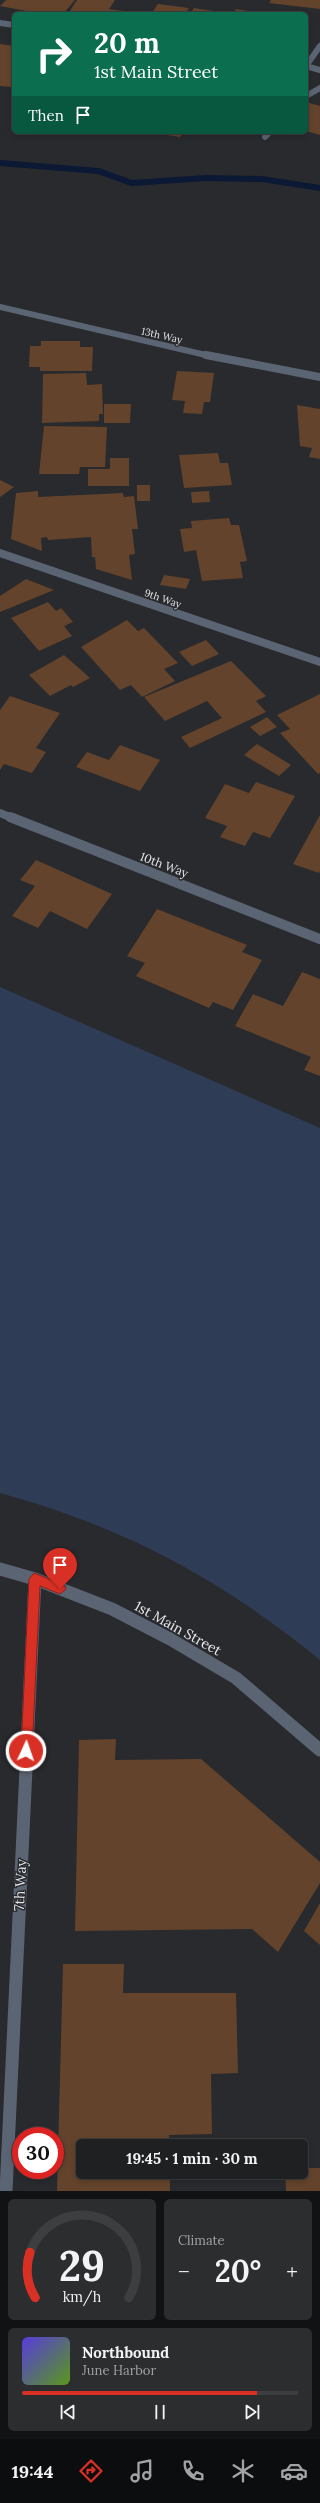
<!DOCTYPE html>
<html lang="en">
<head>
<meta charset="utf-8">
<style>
	:root { --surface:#1e2022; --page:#2b2d2f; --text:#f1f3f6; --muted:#a1a3a5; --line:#3c3e40; --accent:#d93025 }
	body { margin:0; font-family:Lora,serif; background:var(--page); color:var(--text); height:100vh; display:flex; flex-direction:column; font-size:15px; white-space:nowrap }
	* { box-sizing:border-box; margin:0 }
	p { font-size:13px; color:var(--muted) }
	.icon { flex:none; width:22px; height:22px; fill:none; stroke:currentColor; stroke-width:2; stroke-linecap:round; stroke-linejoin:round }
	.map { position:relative; height:2191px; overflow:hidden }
	.details { display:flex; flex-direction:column; gap:8px; padding:8px; background:#101213; flex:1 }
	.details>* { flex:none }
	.guide { position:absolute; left:12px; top:12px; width:296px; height:122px; border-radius:6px; box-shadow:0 2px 6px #0003,0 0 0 1px var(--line); background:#0b6e4f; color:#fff; overflow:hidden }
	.speed { position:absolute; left:12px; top:2127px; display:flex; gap:8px; font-size:20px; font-weight:700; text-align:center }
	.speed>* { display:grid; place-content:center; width:52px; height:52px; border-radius:50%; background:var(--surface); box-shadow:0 2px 6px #0003,0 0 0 1px var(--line); line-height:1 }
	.speed .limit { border:6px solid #d22; background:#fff; color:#111 }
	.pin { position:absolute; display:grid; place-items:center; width:34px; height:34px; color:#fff; margin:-41px -17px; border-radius:50% 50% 50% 0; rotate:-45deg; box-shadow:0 0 4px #0007 }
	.pin .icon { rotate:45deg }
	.me { position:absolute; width:44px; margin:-22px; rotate:3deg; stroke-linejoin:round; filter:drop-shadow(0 0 3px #0008) }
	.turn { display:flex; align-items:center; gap:14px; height:84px; padding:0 16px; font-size:18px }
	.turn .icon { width:52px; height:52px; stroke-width:2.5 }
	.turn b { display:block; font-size:28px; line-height:34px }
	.then { display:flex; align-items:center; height:38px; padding:0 16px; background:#0003; gap:8px; font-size:15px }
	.big { font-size:30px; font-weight:700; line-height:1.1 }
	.details .widget { flex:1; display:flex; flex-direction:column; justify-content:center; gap:6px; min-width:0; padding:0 14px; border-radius:6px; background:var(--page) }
	.details .dial { align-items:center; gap:0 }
	.dial svg { height:104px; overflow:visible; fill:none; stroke:var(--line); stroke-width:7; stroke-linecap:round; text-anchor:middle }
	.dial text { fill:var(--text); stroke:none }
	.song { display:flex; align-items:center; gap:12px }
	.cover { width:48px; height:48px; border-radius:6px; background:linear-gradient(135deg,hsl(250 70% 55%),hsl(90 70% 35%)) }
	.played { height:4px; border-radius:2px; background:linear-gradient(90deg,var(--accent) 85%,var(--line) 85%) }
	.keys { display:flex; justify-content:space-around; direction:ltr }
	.heat { display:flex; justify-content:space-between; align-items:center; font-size:22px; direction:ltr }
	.details .tiles { flex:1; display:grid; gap:8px; grid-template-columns:1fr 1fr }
	.widget:last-child { grid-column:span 2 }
	.trip { position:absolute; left:76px; top:2139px; width:232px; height:40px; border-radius:6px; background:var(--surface); box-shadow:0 2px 6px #0003,0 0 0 1px var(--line); font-weight:700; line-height:40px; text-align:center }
	.menu { display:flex; height:64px; justify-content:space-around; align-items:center; background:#0c0d0e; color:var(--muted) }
	.menu .icon { width:28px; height:28px }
	.menu .active { color:var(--accent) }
	.menu b { font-size:18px; color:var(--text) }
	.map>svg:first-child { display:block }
	.green { fill:#2f3c56 }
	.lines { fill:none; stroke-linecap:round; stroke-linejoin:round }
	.stream { fill:#0b1935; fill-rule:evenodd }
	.building { fill:#63432b }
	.service { stroke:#5b6473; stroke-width:6 }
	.minor-far3 { stroke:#5b6473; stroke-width:6 }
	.minor-far2 { stroke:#5b6473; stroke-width:8 }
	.minor-far1 { stroke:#5b6473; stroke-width:10 }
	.minor { stroke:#5b6473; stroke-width:13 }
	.route { fill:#d93025; stroke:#8d1f18 }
	.labels { text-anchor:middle; stroke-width:3; stroke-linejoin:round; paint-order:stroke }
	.far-street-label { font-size:10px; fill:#e6e7ea; stroke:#282a2e }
	.street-label { font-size:12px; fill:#e6e7ea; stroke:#282a2e }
	.near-street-label { font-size:14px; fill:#e6e7ea; stroke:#282a2e }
</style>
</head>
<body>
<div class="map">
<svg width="320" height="2191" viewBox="0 0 320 2191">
	<rect width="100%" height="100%" fill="#282a2e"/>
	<path class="green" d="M0,987L320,1128V1660C221,1579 124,1527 0,1493Z"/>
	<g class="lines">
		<path class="stream" d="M0,160L99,168L132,180L206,175L262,176L320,185V191L262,182L206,181L131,186L98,174L0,166Z"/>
	</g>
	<path class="building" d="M6,0H75L63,14H23L26,11L0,6Z
		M77,0H115L109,9L131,12L68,14Z
		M271,0H320V9L269,3Z
		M158,4L189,8L185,14H151Z
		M194,8L226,13V14H190Z
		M236,9L261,13V14H233Z
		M0,44L14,46V82L11,87L0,86Z
		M306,102L320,106V135L306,131Z
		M169,132H184L180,137L167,135Z
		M41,341H80V347H93L92,371H40V367H29L30,346H41Z
		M177,371L214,373L210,402H204L202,414L183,413L185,401L172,400Z
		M86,373L87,385L102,384L103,414H99V421L42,423L43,374Z
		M104,404H131L130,423H104Z
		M297,405L320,409V459L309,457L312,448L300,446Z
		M44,426L107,427L105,467H80L79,474H39Z
		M218,453L220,463H228L232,485L184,488L179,455Z
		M110,458H129V486H88V469H110Z
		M0,480L14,487L0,497Z
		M137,485H150V501H137Z
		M38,491V497L123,493L124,497L134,496L138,529H132L135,554L129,555L132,580L96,569L95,557H92L91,537L48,540L47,537L41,538L42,551L11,539L16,493Z
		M209,491L210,502L192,503L191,492Z
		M229,518L231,525H239L247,561L240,562L243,578L202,581L196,550L184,552L180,529L192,528L191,521Z
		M164,575L190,579L186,589L160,585Z
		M26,579L54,590L0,612V596Z
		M48,602L56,611L61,608L73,622L64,626L72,636L39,651L11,618Z
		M127,620L138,631L144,628L178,663L164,669L175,681L142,697L131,685L120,690L81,647Z
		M206,640L219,654L192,666L179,652Z
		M64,655L90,678L73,687L71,685L50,696L29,675Z
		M231,661L266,696L256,701L266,712L190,748L181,737L222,718L207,701L165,721L144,697Z
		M320,694V773L318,774L280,733L290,729L277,715Z
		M10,696L60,713L36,748L46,752L32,773L4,764L0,770V710Z
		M267,717L277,727L260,736L250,727Z
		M257,744L291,765L279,776L244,755Z
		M120,745L160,760L140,791L76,767L87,752L109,760Z
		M256,782L295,796L270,838L253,832L245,846L220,837L227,826L205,818L225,784L249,793Z
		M320,815V871L319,873L293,864Z
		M36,860L112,894L87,929L50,911L38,928L12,916L35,886L20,880Z
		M157,909L247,945L242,952L262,960L233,1010L213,1002L209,1008L136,976L145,963L127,956Z
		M302,972L320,979V1076L304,1070L311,1057L235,1026L253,994L283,1006Z
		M116,1739L115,1760L201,1759L320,1862V1883L278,1952L252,1929L75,1931L79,1740Z
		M320,1903V1945L304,1931Z
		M63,1964H124L123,1993H236L238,2073L211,2074L212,2134L169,2135L170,2146H83V2172H170V2191H57Z
		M301,2168H320V2191H286L285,2172H301Z"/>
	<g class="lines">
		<path class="service" d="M306,96L320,88
			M265,137L270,132"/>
		<path class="minor-far3" d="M0,23L14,25
			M306,66L320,46
			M306,66L320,70
			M0,307L210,356"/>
		<path class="minor-far2" d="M206,355L320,377
			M0,553L320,662
			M0,813L12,818"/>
		<path class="minor-far1" d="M10,817L320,939"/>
		<path class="minor" d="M0,1569L35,1579L112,1609L170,1639L236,1678L320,1750
			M6,2191L35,1579"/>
	</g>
	<path class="route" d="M34,1573L64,1585L66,1589L60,1594L40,1586L32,1751L26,1757L21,1751L29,1579Z"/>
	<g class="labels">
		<g class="far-street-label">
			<text transform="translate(162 335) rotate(13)" y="4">13th Way</text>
			<text transform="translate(163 598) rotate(19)" y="4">9th Way</text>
		</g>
		<g class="street-label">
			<text transform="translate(164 865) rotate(21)" y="4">10th Way</text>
		</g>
		<g class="near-street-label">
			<text transform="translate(178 1628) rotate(29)" y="5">1st Main Street</text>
			<text transform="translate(20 1885) rotate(-87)" y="5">7th Way</text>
		</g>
	</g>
</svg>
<div class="speed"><div class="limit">30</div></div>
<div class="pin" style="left:60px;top:1589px;background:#d93025"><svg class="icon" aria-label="arrive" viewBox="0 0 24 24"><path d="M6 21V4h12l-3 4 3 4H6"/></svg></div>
<svg class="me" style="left:26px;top:1751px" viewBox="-20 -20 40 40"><circle r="17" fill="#d93025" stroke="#fff" stroke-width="3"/><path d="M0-11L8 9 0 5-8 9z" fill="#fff"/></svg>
<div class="trip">19:45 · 1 min · 30 m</div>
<div class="guide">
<div class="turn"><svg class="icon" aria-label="right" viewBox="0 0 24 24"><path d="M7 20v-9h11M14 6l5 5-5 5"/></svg><div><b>20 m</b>1st Main Street</div></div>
<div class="then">Then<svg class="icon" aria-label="arrive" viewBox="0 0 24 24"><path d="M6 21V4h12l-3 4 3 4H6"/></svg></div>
</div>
</div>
<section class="details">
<div class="tiles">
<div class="widget dial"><svg viewBox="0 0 100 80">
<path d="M14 69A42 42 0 1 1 86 69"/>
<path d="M14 69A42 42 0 0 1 10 34" stroke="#d93025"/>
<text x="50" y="56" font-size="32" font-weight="700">29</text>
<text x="50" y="72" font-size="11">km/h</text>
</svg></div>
<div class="widget"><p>Climate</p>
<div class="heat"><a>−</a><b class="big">20°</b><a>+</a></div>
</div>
<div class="widget">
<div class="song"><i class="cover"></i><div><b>Northbound</b><p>June Harbor</p></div></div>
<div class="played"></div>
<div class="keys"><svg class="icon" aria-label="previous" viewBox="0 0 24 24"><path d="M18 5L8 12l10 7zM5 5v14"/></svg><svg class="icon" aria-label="pause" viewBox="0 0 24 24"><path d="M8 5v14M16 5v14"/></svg><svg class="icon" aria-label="next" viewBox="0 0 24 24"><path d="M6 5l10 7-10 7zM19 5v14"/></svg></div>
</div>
</div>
</section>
<nav class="menu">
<b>19:44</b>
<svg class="icon active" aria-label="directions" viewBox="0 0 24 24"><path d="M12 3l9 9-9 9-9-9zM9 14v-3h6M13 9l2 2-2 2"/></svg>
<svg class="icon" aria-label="music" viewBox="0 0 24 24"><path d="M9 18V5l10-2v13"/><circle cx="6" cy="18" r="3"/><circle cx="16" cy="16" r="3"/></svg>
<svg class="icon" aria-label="phone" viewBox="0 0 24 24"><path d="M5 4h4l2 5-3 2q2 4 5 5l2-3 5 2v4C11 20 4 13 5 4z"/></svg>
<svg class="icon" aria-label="climate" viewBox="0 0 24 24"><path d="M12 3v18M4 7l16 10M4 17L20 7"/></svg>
<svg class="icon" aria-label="car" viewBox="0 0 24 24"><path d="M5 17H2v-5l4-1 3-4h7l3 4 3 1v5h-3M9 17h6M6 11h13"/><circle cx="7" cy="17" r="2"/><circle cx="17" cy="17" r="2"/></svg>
</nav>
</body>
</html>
